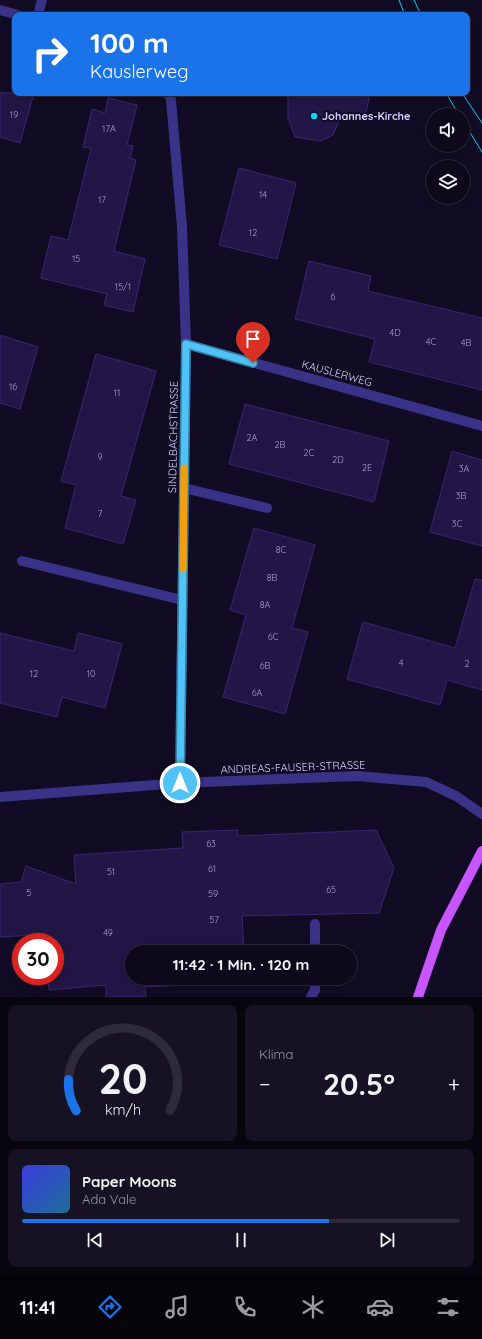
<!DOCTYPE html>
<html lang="de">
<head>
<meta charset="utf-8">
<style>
	:root { --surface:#0d091a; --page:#161223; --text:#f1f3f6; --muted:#9a9aa2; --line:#2d2a39; --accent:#1a73e8 }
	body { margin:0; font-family:Quicksand,sans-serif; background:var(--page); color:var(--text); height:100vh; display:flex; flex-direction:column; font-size:15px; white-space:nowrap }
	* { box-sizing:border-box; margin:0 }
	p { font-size:13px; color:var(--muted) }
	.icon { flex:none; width:22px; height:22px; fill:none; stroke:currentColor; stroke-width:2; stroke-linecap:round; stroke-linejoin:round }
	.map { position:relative; height:997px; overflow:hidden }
	.drawer { display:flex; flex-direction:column; gap:8px; padding:8px; background:#07050e; flex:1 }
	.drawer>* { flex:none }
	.banner { position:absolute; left:12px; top:12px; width:458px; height:84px; border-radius:8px; box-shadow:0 2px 10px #0003,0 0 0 1px var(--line); background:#1a73e8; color:#fff; overflow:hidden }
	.tools { position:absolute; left:426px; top:108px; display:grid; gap:8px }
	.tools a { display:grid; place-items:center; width:44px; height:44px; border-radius:50%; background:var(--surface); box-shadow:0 2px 10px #0003,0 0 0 1px var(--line); font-size:20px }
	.speed { position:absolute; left:12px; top:933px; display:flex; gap:8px; font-size:20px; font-weight:700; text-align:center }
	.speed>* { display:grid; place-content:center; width:52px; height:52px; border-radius:50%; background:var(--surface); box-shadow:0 2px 10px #0003,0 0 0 1px var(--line); line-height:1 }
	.speed .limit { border:6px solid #d22; background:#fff; color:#111 }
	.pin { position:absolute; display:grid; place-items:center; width:34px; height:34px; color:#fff; margin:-41px -17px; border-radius:50% 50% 50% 0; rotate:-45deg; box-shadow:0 0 4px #0007 }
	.pin .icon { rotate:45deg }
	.me { position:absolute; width:44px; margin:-22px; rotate:0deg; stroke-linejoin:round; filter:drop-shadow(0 0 3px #0008) }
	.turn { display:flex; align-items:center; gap:14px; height:84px; padding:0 12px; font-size:18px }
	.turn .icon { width:52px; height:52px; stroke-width:2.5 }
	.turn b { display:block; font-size:28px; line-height:34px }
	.big { font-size:30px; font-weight:700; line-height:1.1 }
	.drawer .widget { flex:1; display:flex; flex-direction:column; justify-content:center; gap:6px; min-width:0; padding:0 14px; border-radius:8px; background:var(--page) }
	.drawer .dial { align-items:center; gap:0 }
	.dial svg { height:104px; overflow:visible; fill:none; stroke:var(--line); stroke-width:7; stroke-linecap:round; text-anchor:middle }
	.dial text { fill:var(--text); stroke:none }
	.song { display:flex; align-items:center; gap:12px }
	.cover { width:48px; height:48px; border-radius:6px; background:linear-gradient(135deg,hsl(240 70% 55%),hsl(200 70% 35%)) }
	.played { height:4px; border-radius:2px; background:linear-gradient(90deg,var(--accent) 70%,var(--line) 70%) }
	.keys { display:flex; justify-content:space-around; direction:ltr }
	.heat { display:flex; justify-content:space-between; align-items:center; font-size:22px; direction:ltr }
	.drawer .tiles { flex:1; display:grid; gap:8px; grid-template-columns:1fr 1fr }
	.widget:last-child { grid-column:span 2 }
	.trip { position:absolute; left:125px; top:945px; width:232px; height:40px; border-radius:20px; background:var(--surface); box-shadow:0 2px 10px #0003,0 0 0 1px var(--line); font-weight:700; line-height:40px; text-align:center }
	.tabs { display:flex; height:64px; justify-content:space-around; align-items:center; background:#05040a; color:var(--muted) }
	.tabs .icon { width:28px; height:28px }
	.tabs .selected { color:var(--accent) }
	.tabs b { font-size:18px; color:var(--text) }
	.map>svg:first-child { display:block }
	.building { fill:#221646; stroke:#392674 }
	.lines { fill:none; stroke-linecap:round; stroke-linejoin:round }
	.minor { stroke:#3a3287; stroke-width:10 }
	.major { stroke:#c855ff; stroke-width:10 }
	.tram { stroke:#00d3f9; stroke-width:1 }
	.route-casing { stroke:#337fa1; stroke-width:10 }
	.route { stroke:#4fc3f7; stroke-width:7 }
	.slow { stroke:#f59e0b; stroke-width:7 }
	.poi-dot { fill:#00d3f9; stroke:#110c23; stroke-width:1.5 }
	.labels { text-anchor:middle; stroke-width:4; stroke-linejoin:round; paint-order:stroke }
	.number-label { font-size:9px; fill:#a9a0d1 }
	.poi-label { font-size:11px; font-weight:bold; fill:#d6ceff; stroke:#110c23; text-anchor:start }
	.street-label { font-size:11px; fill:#d6ceff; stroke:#110c23 }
</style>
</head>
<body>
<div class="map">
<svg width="482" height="997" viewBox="0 0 482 997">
	<rect width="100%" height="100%" fill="#110c23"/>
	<path class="building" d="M0,93H34L20,143L0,137Z
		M288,93H370L365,118L342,114L333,135L321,141L295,137L288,118Z
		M108,98L137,105L127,145L133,146L130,158L136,160L114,251L145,259L133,312L104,305L107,294L41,278L51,236L68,240L91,148L83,147L92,109L105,113Z
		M239,168L296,183L277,259L219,245Z
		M309,261L371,276L368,291L482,318V390L369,362L375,339L295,319Z
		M0,335L38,347L20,409L0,403Z
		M96,354L156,371L121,496L136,500L123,544L65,528L76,485L61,481Z
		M245,404L389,441L374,502L229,464Z
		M452,451L482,460V546L430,532Z
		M254,528L315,545L292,628L308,632L285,714L223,697L246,615L230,610Z
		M475,579L482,580V690L447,680L440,705L347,679L363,622L455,648Z
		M0,633L74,651L78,633L122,644L105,708L62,697L57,717L0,703Z
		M238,830V836L376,830L394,868L379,913L242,916L244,952H132V978H245V982L145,987L146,997H106V985L49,990L48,976H55V942H46L45,934L0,937V884L21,882L26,866L76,884L74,855L183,848L182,832Z"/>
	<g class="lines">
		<path class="minor" d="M0,10L18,15
			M38,15L42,0
			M168,93L171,100L182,227L186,344L180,783
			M186,344L482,426
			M184,488L267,508
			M22,561L182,600
			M0,797L180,783L357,776L426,782L456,796L482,814
			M315,924V952
			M311,997L315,990V978"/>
		<path class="major" d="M418,997L441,930L482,851"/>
		<path class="tram" d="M399,0L405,15
			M414,0L421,15
			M446,93L459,115
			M462,93L482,123
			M463,121L482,152"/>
	</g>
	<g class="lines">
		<g class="route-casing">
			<path id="route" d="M180,783L186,344L253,363"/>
		</g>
		<use href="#route" class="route"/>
		<path class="slow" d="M183,569L184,468"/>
	</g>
	<circle class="poi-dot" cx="314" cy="116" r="4"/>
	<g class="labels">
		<g class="number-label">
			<text x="14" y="118">19</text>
			<text x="109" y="132">17A</text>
			<text x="263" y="198">14</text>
			<text x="102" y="203">17</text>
			<text x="253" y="236">12</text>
			<text x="76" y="262">15</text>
			<text x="123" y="290">15/1</text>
			<text x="333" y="300">6</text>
			<text x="395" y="336">4D</text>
			<text x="431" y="345">4C</text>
			<text x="466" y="346">4B</text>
			<text x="13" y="390">16</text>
			<text x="117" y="396">11</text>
			<text x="252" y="441">2A</text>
			<text x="280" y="448">2B</text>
			<text x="309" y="456">2C</text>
			<text x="100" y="460">9</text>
			<text x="338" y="463">2D</text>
			<text x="367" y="471">2E</text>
			<text x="464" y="472">3A</text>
			<text x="461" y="499">3B</text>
			<text x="100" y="517">7</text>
			<text x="457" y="527">3C</text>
			<text x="281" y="553">8C</text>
			<text x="272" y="581">8B</text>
			<text x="265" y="608">8A</text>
			<text x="273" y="640">6C</text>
			<text x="401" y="666">4</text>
			<text x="467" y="667">2</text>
			<text x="265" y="669">6B</text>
			<text x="34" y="677">12</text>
			<text x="91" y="677">10</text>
			<text x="257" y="696">6A</text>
			<text x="211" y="847">63</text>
			<text x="212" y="872">61</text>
			<text x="111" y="875">51</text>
			<text x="331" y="893">65</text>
			<text x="29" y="896">5</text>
			<text x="213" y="897">59</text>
			<text x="214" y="923">57</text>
			<text x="108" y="936">49</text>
		</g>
		<g class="poi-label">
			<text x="322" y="120">Johannes-Kirche</text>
		</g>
		<g class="street-label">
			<text transform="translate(337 373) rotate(15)" y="4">KAUSLERWEG</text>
			<text transform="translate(173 437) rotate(-89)" y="4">SINDELBACHSTRASSE</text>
			<text transform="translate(293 767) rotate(-2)" y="4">ANDREAS-FAUSER-STRASSE</text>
		</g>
	</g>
</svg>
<div class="tools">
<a><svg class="icon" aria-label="sound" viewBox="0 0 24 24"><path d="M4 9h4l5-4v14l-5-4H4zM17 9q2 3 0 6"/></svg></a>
<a><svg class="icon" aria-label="layers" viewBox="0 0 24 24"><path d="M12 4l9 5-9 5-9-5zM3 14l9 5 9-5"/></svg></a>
</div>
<div class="speed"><div class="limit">30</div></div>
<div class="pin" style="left:253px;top:363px;background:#d93025"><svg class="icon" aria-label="arrive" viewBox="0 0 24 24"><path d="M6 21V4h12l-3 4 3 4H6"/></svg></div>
<svg class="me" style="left:180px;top:783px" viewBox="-20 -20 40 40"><circle r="17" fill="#4fc3f7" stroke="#fff" stroke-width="3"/><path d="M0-11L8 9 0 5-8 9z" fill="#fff"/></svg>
<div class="trip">11:42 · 1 Min. · 120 m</div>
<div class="banner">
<div class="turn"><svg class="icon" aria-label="right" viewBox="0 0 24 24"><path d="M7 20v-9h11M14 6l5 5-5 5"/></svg><div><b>100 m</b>Kauslerweg</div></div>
</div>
</div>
<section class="drawer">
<div class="tiles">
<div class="widget dial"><svg viewBox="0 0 100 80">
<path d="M14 69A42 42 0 1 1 86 69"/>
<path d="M14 69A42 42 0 0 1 8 45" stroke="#1a73e8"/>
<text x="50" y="56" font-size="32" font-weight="700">20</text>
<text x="50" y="72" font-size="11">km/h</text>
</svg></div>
<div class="widget"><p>Klima</p>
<div class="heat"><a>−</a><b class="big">20.5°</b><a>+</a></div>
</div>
<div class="widget">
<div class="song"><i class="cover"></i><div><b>Paper Moons</b><p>Ada Vale</p></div></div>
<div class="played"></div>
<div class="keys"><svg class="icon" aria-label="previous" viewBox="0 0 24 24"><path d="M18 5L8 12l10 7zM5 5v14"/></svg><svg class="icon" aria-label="pause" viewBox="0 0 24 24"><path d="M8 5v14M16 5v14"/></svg><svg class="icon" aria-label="next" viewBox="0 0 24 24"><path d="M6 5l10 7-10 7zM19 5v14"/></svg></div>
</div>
</div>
</section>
<nav class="tabs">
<b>11:41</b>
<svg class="icon selected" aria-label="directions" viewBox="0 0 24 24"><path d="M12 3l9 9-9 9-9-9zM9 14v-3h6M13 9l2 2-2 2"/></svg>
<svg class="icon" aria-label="music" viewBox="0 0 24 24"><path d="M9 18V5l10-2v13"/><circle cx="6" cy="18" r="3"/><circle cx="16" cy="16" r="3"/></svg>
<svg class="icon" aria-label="phone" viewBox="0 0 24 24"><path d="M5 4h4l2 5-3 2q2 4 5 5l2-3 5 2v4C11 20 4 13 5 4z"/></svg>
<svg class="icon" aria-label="climate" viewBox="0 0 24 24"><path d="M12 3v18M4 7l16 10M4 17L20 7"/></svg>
<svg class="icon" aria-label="car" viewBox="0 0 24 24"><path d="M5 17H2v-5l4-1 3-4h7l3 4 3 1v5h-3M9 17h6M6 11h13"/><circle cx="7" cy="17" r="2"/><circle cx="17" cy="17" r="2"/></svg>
<svg class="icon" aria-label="filters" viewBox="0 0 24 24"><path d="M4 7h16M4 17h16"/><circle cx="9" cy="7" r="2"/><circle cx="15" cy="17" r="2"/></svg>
</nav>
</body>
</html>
